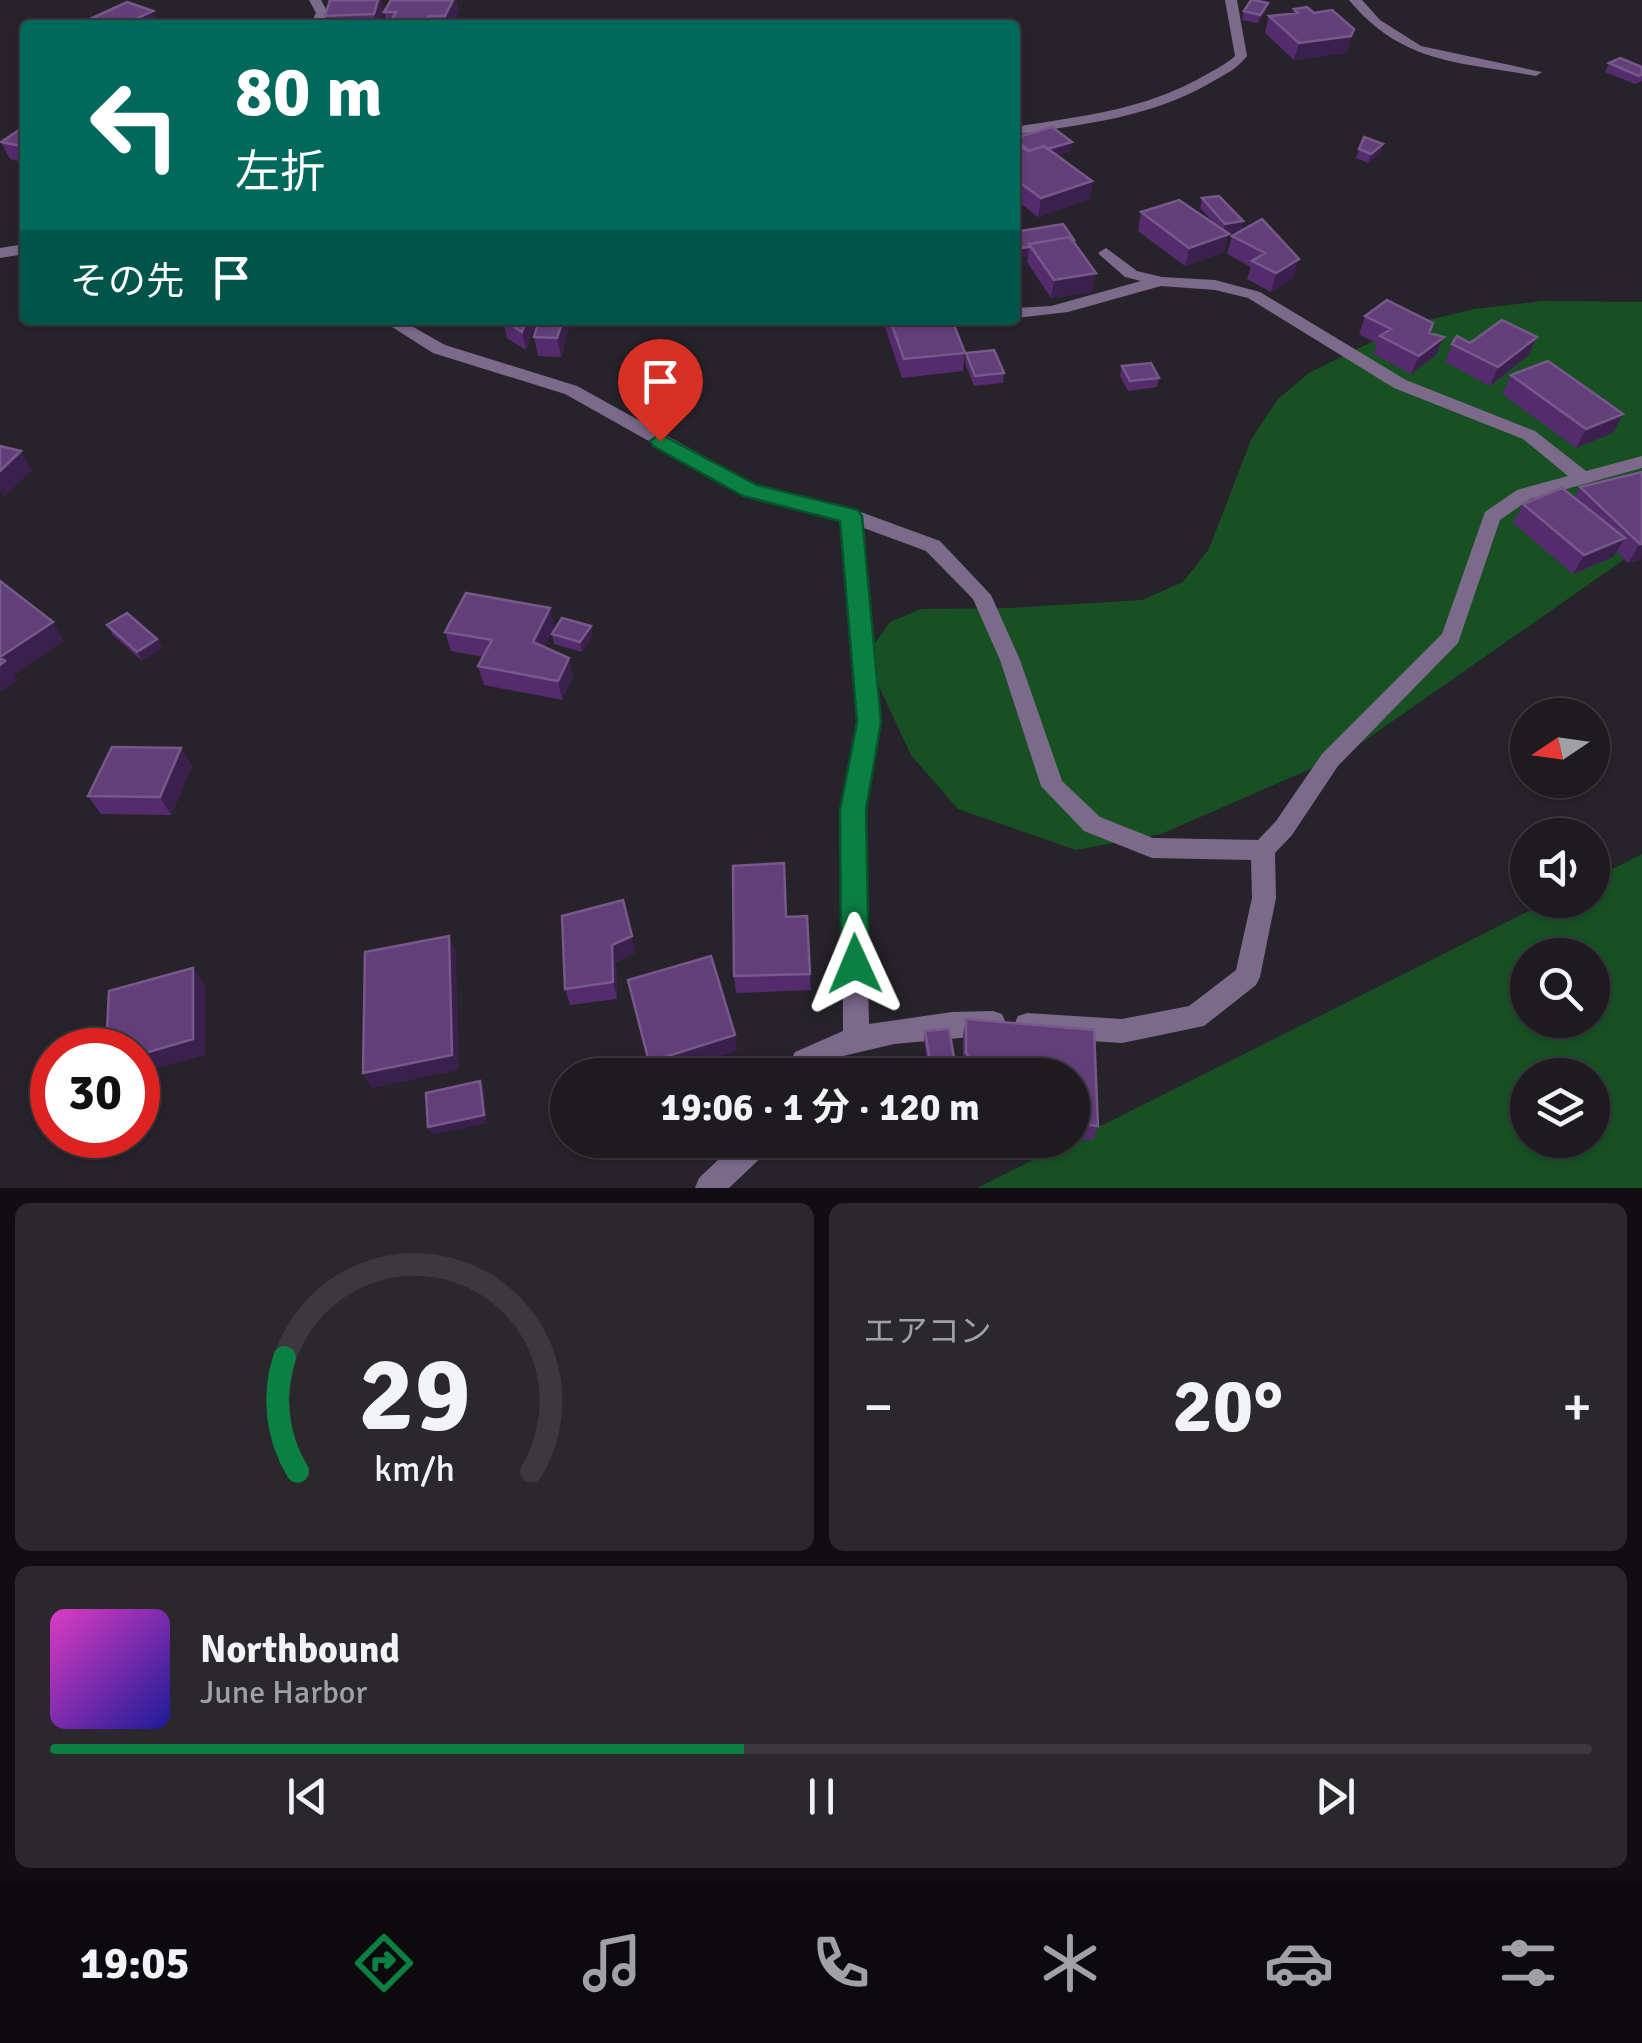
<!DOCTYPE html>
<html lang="ja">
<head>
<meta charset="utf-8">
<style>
	:root { --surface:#1d1a20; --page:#2a272d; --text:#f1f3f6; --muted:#a0a1a5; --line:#3b383e; --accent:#0b8043 }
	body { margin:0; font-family:Signika,"Noto Sans JP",sans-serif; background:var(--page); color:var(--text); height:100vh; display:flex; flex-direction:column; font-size:38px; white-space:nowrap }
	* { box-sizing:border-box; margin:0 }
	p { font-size:32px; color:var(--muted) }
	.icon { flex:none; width:55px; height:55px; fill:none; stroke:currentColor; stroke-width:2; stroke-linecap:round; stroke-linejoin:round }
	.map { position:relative; height:1188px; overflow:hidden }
	.panel { display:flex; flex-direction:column; gap:15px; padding:15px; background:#100e12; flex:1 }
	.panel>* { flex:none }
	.top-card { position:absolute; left:20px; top:20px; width:1000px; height:305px; border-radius:10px; box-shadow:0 2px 8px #0004,0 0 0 2px var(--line); background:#00695c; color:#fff; overflow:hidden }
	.needle { width:65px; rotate:257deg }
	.buttons { position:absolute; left:1510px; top:698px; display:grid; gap:20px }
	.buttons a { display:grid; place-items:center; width:100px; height:100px; border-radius:50%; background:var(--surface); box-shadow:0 2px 8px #0004,0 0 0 2px var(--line); font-size:50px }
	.speed { position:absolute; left:30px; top:1028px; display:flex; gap:20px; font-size:50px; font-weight:700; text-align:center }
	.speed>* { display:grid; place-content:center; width:130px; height:130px; border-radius:50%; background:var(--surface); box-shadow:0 2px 8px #0004,0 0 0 2px var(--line); line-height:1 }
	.speed .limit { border:15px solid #d22; background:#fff; color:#111 }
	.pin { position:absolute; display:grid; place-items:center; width:85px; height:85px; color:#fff; margin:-102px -42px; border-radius:50% 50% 50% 0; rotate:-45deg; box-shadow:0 0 10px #0007 }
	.pin .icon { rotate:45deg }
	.me { position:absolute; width:110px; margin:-55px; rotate:359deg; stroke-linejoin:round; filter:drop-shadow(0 0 8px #0008) }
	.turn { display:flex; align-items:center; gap:35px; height:210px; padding:0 50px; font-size:45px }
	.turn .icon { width:130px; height:130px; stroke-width:2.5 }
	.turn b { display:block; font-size:70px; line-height:85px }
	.then { display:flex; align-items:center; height:95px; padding:0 50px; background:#0003; gap:20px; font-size:38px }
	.big { font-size:75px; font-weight:700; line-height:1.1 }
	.panel .card { flex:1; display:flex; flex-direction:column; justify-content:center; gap:15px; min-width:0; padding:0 35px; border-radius:15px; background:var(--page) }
	.panel .dial { align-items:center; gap:0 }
	.dial svg { height:260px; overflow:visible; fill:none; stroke:var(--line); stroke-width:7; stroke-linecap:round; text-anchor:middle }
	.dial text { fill:var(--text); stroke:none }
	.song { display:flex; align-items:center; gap:30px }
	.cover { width:120px; height:120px; border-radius:15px; background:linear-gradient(135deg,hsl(310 70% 55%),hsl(240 70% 35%)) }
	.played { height:10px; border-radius:5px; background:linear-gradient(90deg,var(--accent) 45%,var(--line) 45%) }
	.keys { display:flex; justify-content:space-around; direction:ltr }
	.heat { display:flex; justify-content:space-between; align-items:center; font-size:55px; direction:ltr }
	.panel .tiles { flex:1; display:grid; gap:15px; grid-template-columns:1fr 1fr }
	.card:last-child { grid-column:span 2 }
	.trip { position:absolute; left:550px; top:1058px; width:540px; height:100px; border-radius:50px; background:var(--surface); box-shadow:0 2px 8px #0004,0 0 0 2px var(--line); font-weight:700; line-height:100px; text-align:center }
	.dock { display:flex; height:160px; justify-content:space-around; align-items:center; background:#0c0a0d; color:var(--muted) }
	.dock .icon { width:70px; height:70px }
	.dock .on { color:var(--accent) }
	.dock b { font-size:45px; color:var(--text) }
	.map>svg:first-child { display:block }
	.green { fill:#185024; fill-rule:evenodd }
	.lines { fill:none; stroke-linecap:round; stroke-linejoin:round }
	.street { fill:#7c6a8b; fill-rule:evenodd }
	.wall { fill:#542c6d }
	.shaded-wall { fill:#3b204d }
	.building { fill:#633f7a; stroke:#77588a; stroke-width:2.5 }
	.route { fill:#0b8043; stroke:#07532c; stroke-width:2.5 }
</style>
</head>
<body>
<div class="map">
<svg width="1642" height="1188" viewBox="0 0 1642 1188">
	<rect width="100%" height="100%" fill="#27232b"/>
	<path class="green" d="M1543,301L1642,302V547L1347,753L1161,834L1076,850L958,809L911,755L876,680L875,643L890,622L921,609L1010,608L1142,600L1183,582L1209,549L1251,440L1278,399L1309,373L1404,326L1474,309Z
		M1642,854V1188H977L1551,900H1592L1593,879ZM1528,955H1592V1020H1528ZM1528,1075H1592V1140H1528Z"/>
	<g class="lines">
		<path class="street" d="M309,0H321L328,13L322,25H310L316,13Z
			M1225,0H1237L1247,56C1237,69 1224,75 1210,83C1150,118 1083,124 1015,135V127C1081,116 1144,110 1202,77C1214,70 1225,65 1235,56Z
			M1349,0H1362L1380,20L1421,46L1542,72L1536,76C1460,62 1402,64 1349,0Z
			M25,244V254L0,258V248Z
			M1106,248L1137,271L1162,277L1215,280L1260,292L1406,380L1535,431L1586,471L1642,456V468L1530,499L1500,520L1458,643L1338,766L1292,835L1275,853L1276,898L1260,977L1256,985L1204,1026L1122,1043L1027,1037L1018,1034L1014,1025L1018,1016L1027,1013L1122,1019L1189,1006L1236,970L1252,898L1251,860L1152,858L1084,831L1041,786L1000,660L973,599L926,551L861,527L880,722L864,810L869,1024L952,1012L993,1011L1002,1014L1006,1023L1002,1032L993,1035L894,1044L839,1057L826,1062L810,1075H783L795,1052L843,1031L842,810L858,722L842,520L743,494L565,394L433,353L381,320H401L445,345L577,386L756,485L858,511L940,541L991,595L1020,660L1062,781L1100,817L1153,838L1258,840L1276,821L1322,754L1442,634L1485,512L1517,490L1568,476L1523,439L1394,388L1248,298L1215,290L1161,286L1068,312L1015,318V308L1051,306L1141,281L1125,277L1101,256L1098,253Z
			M739,1140H773L769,1150L729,1188H695L699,1178Z"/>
	</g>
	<path class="wall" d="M391,0H456L459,12L452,25H387L384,12Z
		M1294,9L1349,46L1346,53L1294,60L1265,33L1269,16L1293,13Z
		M384,10L379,25H327L325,16Z
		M1244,11H1266L1258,23L1242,20Z
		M1609,63L1642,67V81L1635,84L1605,72Z
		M25,126V163L10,159L1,142Z
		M1364,137L1383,144L1380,153L1368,163L1356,158Z
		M1015,138L1072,142L1070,151L1056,155L1092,181L1090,199L1038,217L1015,199Z
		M1202,198L1243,221L1241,231L1227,233L1224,252L1185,266L1138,231L1141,212L1215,224L1200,208Z
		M1262,219L1293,278L1271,292L1247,279L1251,267L1227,254L1232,236Z
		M1015,232L1074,240V243L1092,292L1051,298L1027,262L1028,256L1015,258Z
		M1365,316L1429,333L1436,355L1411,374L1373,354L1377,344L1359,334Z
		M503,320H536L526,350L507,338Z
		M571,320L561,357L538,356L534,337Z
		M885,320H952L965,353L963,371L902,378L885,327Z
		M1470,343L1528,356L1490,386L1445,362L1452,344Z
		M966,353L1004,373L1003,383L974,386L965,363Z
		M1122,366L1159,378L1157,387L1128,391L1120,376Z
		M1511,375L1613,433L1576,448L1502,394Z
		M1642,472V559L1628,563L1616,551L1613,557L1573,574L1513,523L1523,504L1574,498L1580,487Z
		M550,608L554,627L544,647L569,658L573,677L562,700L484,685L478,666L483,657L451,651L445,632Z
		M107,625L157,639L162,648L142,661L113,635Z
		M591,626L592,636L582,652L554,644L552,634Z
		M181,748L192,766L171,815L101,814L88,796Z
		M562,916L635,953L616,962L617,999L570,1005L565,989Z
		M786,917L810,974L811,990L736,993L734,976Z
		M966,1019L1094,1030L1098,1126L1093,1140L1072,1139V1075H968L963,1068V1035Z
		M925,1031L957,1075H929L924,1040Z"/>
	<path class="shaded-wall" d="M378,0H381L384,10L379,25H376L374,14Z
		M453,0H456L459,12L452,25H447L445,16Z
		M1268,3L1266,11L1258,23L1260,15Z
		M153,11L158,25H123Z
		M1354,29L1346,53L1294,60L1299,43Z
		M1072,142L1070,151L1031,162L1032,153Z
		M1383,144L1380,153L1368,163L1371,154Z
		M1092,181L1090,199L1038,217L1041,198Z
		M1243,221L1241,231L1223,234L1225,224Z
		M1229,234L1224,252L1185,266L1189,248Z
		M1029,247L1028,256L1015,258V249Z
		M1299,259L1293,278L1271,292L1276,273Z
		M1096,273L1092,292L1051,298L1054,280Z
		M192,320H219L195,327Z
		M526,320H536L526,350L522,332Z
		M563,320H571L561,357L557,338Z
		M1444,337L1436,355L1411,374L1419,356Z
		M1537,337L1528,356L1490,386L1498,367Z
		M1623,414L1613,433L1576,448L1586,429Z
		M21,451L32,470L4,497L0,489V471Z
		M1625,538L1613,557L1573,574L1584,555Z
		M1640,544H1642V559L1628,563Z
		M550,608L554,627L537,661L533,642Z
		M53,622L64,641L14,675L18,680L0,692V657Z
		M591,626L592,636L582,652L580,642Z
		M157,639L162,648L142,661L137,652Z
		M569,658L573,677L562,700L558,681Z
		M181,748L192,766L171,815L160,797Z
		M449,936L456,953L459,1070L372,1088L363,1073Z
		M632,936L635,953L616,962L617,999L613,982L612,945Z
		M193,968L205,985V1055L138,1074V1055Z
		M735,1035L737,1051L661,1075H652L649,1062Z
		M480,1081L484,1088L487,1123L432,1135L428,1127Z"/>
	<path class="building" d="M330,0H378L374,14L325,16Z
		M391,0H453L445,16H429L426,21H391L396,12H384Z
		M1251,0H1253L1268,3L1260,15L1244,11Z
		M127,2L153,11L123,25H77Z
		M1307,7L1314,13L1332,10L1354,29L1351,36L1299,43L1269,16L1298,13L1294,9Z
		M1620,58L1642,67V74L1639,76L1609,63Z
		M25,126V147L1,142Z
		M1052,127L1072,142L1047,149L1044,146L1029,151L1015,139V138Z
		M1364,137L1383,144L1371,154L1359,149Z
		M1015,142L1028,151L1044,146L1092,181L1041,198L1015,179Z
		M1219,196L1243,221L1225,224L1202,198Z
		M1179,200L1229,234L1189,248L1141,212Z
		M1262,219L1299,259L1276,273L1252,261L1265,253L1232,236Z
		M1063,224L1074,240H1072L1070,237L1029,244V247L1015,249V232Z
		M1070,237L1096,273L1054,280L1029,244Z
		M1387,300L1433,323L1429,333L1444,337L1419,356L1380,336L1391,329L1365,316Z
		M504,320H526L522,332Z
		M539,320H563L557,338L534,337Z
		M890,320H952L965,353L904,359Z
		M1502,320L1537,337L1498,367L1452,344L1457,336L1470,343Z
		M994,350L1004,373L975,376L966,353Z
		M1548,361L1623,414L1586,429L1511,375Z
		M1151,363L1159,378L1130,381L1122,366Z
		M0,446L21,451L0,471Z
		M1642,472V544H1640L1580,487Z
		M1562,488L1625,538L1584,555L1523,504Z
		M0,581L53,622L0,657L5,661L0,665Z
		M466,593L550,608L533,642L569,658L558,681L478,666L492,640L445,632Z
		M127,613L157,639L137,652L107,625Z
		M562,618L591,626L580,642L552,634Z
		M112,747L181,748L160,797L88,796Z
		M784,863L786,917L807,916L810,974L734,976L733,866Z
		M623,900L632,936L612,945L613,982L565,989L562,916Z
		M449,936L452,1055L363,1073L365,952Z
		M711,956L735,1035L649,1062L628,980Z
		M193,968V1039L138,1055V1050H106L109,991Z
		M966,1019L1094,1030L1098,1126L1072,1123V1075H977V1067L966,1053Z
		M949,1029L957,1075H932L925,1031Z
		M480,1081L484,1115L428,1127L426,1093Z"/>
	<path class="route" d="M660,434L757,485L858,510L862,516L881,722L866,810L869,964L865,973L855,977L845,973L841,964L840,810L857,722L840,521L743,496L653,446L650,441Z"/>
</svg>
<div class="buttons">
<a><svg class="needle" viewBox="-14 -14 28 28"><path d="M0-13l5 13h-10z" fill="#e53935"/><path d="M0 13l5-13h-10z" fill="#a0a1a5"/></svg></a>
<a><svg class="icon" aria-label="sound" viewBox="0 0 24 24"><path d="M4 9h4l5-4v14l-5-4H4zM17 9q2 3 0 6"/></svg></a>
<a><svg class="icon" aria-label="search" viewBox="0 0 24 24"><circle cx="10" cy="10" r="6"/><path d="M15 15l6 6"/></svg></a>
<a><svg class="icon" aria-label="layers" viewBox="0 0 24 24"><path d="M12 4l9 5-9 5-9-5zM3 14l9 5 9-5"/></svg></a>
</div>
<div class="speed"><div class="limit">30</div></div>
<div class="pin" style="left:660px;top:441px;background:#d93025"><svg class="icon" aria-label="arrive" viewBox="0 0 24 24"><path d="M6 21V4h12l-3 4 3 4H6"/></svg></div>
<svg class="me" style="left:855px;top:964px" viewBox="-20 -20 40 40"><path d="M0-17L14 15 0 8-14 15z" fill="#0b8043" stroke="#fff" stroke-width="4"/></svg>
<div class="trip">19:06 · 1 分 · 120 m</div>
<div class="top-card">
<div class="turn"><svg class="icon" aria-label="left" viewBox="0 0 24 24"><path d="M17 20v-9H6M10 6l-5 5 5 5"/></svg><div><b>80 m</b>左折</div></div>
<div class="then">その先<svg class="icon" aria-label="arrive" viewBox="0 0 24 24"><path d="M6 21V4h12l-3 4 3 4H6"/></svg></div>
</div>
</div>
<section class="panel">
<div class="tiles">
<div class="card dial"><svg viewBox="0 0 100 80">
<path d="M14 69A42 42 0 1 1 86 69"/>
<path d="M14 69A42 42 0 0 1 10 34" stroke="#0b8043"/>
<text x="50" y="56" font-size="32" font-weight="700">29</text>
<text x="50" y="72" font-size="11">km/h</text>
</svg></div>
<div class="card"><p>エアコン</p>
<div class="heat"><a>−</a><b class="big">20°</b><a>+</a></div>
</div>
<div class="card">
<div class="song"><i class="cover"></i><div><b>Northbound</b><p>June Harbor</p></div></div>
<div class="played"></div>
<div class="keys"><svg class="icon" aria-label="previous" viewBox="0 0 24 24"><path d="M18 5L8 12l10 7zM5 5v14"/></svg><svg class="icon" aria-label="pause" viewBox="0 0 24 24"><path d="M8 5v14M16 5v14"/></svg><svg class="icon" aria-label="next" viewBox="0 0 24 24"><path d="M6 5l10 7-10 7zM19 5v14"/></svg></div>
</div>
</div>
</section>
<nav class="dock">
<b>19:05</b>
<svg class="icon on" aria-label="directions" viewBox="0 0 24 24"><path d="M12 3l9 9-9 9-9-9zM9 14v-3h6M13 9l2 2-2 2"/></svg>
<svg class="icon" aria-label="music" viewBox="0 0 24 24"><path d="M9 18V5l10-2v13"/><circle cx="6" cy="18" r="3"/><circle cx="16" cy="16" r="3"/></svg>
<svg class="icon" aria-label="phone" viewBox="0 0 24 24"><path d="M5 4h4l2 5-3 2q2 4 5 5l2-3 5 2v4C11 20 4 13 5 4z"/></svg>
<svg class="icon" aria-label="climate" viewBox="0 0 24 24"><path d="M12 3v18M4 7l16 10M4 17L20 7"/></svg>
<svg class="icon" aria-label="car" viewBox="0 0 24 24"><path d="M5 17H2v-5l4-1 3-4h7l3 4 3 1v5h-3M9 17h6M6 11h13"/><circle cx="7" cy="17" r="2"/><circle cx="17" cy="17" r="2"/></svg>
<svg class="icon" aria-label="filters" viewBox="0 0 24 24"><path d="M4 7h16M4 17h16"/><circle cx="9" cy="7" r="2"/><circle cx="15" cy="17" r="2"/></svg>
</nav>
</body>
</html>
